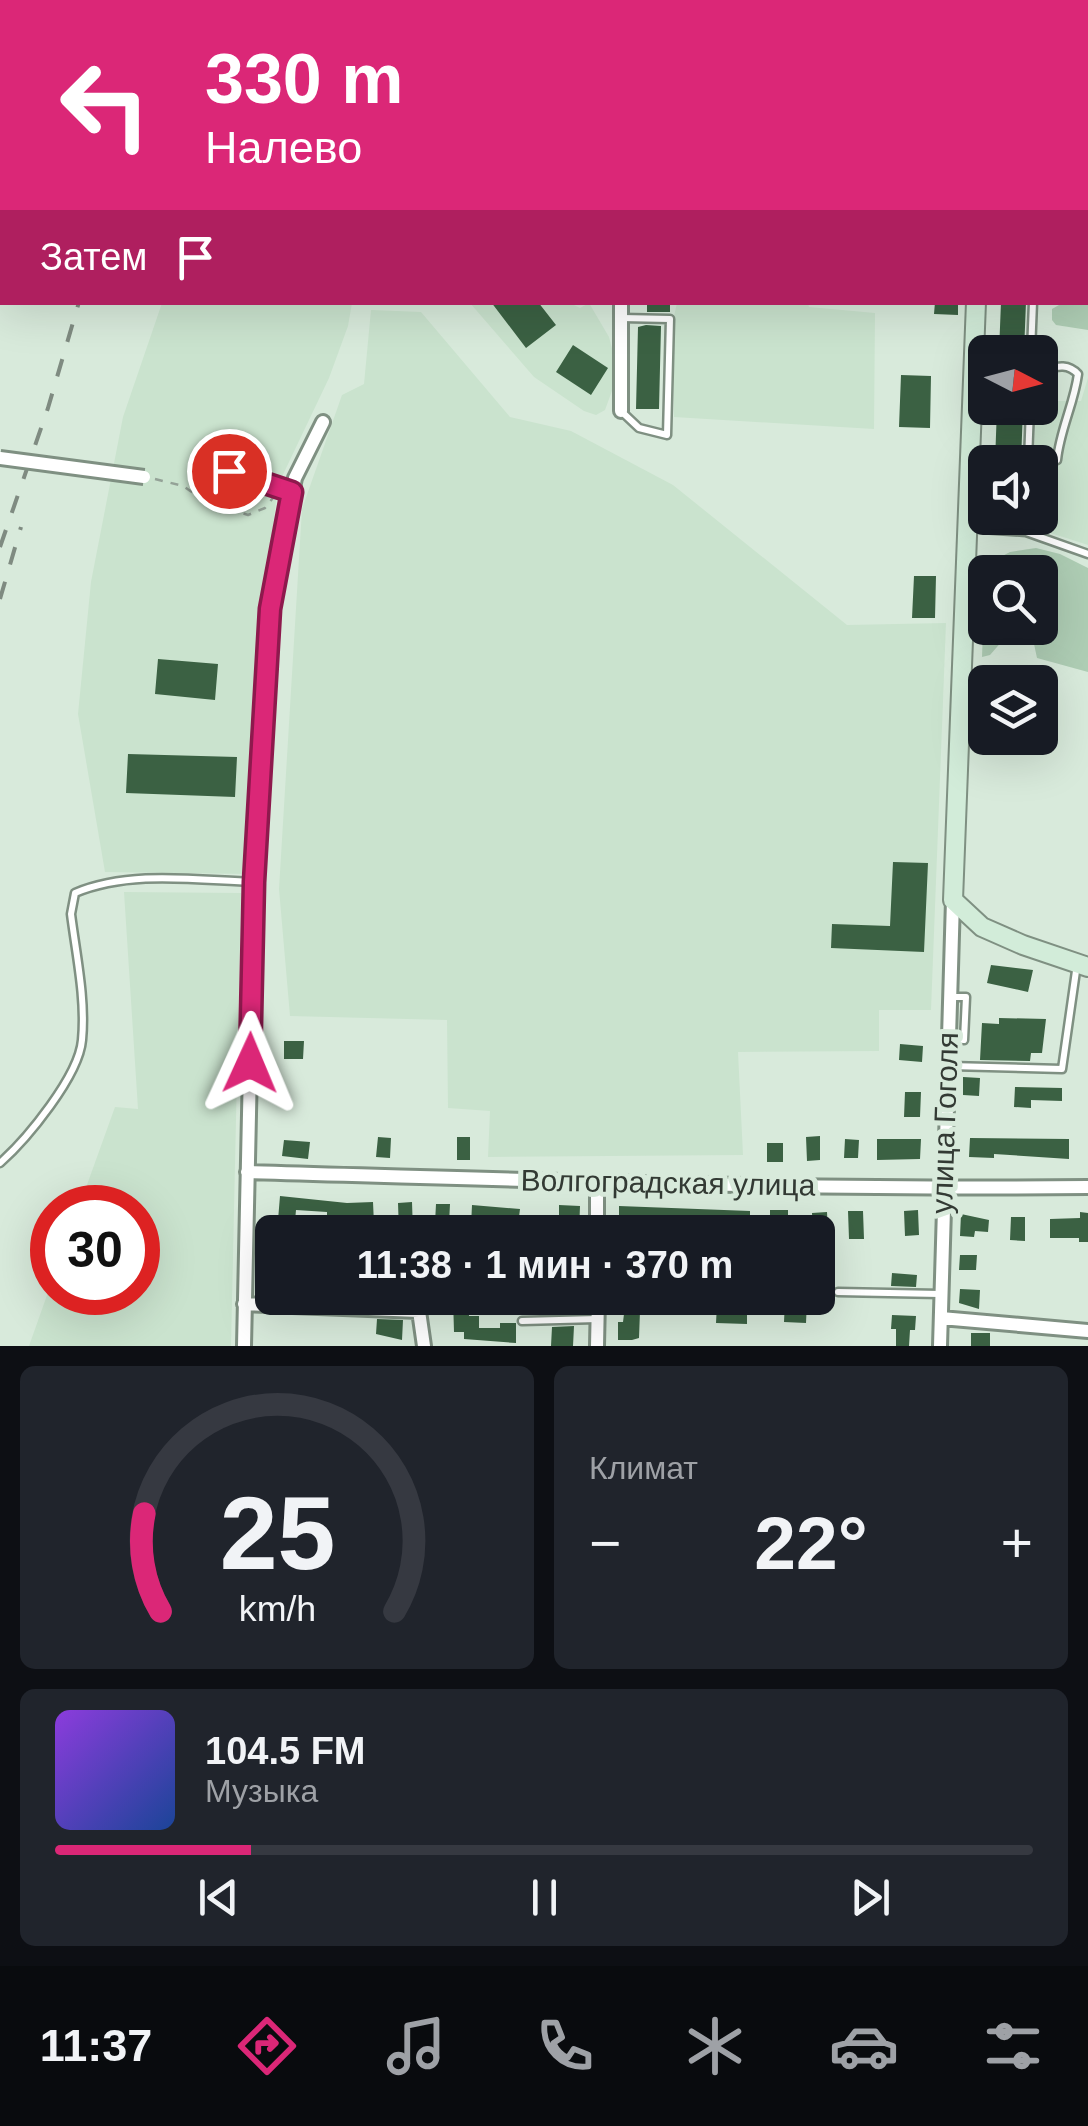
<!DOCTYPE html>
<html lang="ru">
<head>
<meta charset="utf-8">
<style>
	:root { --surface:#171b24; --page:#20242c; --text:#f1f3f6; --muted:#9ea1a6; --line:#363941; --accent:#db2777 }
	body { margin:0; font-family:Arial,sans-serif; background:var(--page); color:var(--text); height:100vh; display:flex; flex-direction:column; font-size:38px; white-space:nowrap }
	* { box-sizing:border-box; margin:0 }
	p { font-size:32px; color:var(--muted) }
	.icon { flex:none; width:55px; height:55px; fill:none; stroke:currentColor; stroke-width:2; stroke-linecap:round; stroke-linejoin:round }
	.map { position:relative; height:1346px; overflow:hidden }
	.drawer { display:flex; flex-direction:column; gap:20px; padding:20px; background:#0d0f14; flex:1 }
	.drawer>* { flex:none }
	.hud { position:absolute; left:0px; top:0px; width:1090px; height:305px; box-shadow:0 10px 40px #0002; background:#db2777; color:#fff; overflow:hidden }
	.needle { width:65px; rotate:96deg }
	.buttons { position:absolute; left:968px; top:335px; display:grid; gap:20px }
	.buttons a { display:grid; place-items:center; width:90px; height:90px; border-radius:15px; background:var(--surface); box-shadow:0 10px 40px #0002; font-size:50px }
	.speed { position:absolute; left:30px; top:1185px; display:flex; gap:20px; font-size:50px; font-weight:700; text-align:center }
	.speed>* { display:grid; place-content:center; width:130px; height:130px; border-radius:50%; background:var(--surface); box-shadow:0 10px 40px #0002; line-height:1 }
	.speed .limit { border:15px solid #d22; background:#fff; color:#111 }
	.pin { position:absolute; display:grid; place-items:center; width:85px; height:85px; color:#fff; margin:-42px; border:5px solid #fff; border-radius:50%; box-shadow:0 2px 10px #0007 }
	.me { position:absolute; width:110px; margin:-55px; rotate:1deg; stroke-linejoin:round; filter:drop-shadow(0 0 8px #0008) }
	.turn { display:flex; align-items:center; gap:35px; height:210px; padding:0 40px; font-size:45px }
	.turn .icon { width:130px; height:130px; stroke-width:2.5 }
	.turn b { display:block; font-size:70px; line-height:85px }
	.then { display:flex; align-items:center; height:95px; padding:0 40px; background:#0003; gap:20px; font-size:38px }
	.big { font-size:75px; font-weight:600; line-height:1.1 }
	.drawer .tile { flex:1; display:flex; flex-direction:column; justify-content:center; gap:15px; min-width:0; padding:0 35px; border-radius:15px; background:var(--page) }
	.drawer .dial { align-items:center; gap:0 }
	.dial svg { height:260px; overflow:visible; fill:none; stroke:var(--line); stroke-width:7; stroke-linecap:round; text-anchor:middle }
	.dial text { fill:var(--text); stroke:none }
	.song { display:flex; align-items:center; gap:30px }
	.cover { width:120px; height:120px; border-radius:15px; background:linear-gradient(135deg,hsl(270 70% 55%),hsl(220 70% 35%)) }
	.played { height:10px; border-radius:5px; background:linear-gradient(90deg,var(--accent) 20%,var(--line) 20%) }
	.keys { display:flex; justify-content:space-around; direction:ltr }
	.heat { display:flex; justify-content:space-between; align-items:center; font-size:55px; direction:ltr }
	.drawer .tiles { flex:1; display:grid; gap:20px; grid-template-columns:1fr 1fr }
	.tile:last-child { grid-column:span 2 }
	.trip { position:absolute; left:255px; top:1215px; width:580px; height:100px; border-radius:15px; background:var(--surface); box-shadow:0 10px 40px #0002; font-weight:600; line-height:100px; text-align:center }
	.dock { display:flex; height:160px; justify-content:space-around; align-items:center; background:#090b0e; color:var(--muted) }
	.dock .icon { width:70px; height:70px }
	.dock .current { color:var(--accent) }
	.dock b { font-size:45px; color:var(--text) }
	.map>svg:first-child { display:block }
	.built { fill:#cae3ce }
	.green { fill:#aecdb4 }
	.building { fill:#3b6143 }
	.lines { fill:none; stroke-linecap:round; stroke-linejoin:round }
	.lane-casing { stroke:#7f9082; stroke-width:11 }
	.street-casing { stroke:#7f9082; stroke-width:18 }
	.secondary-casing { stroke:#7f9082; stroke-width:22 }
	.path { stroke:#94a297; stroke-width:2.5; stroke-dasharray:8 8; stroke-linecap:butt }
	.lane { stroke:#fff; stroke-width:6 }
	.street { stroke:#fff; stroke-width:12 }
	.secondary { stroke:#d2ecd9; stroke-width:18 }
	.rail { stroke:#7f8b81; stroke-width:4; stroke-dasharray:18 18; stroke-linecap:butt }
	.street-bridge-casing { stroke:#7f9082; stroke-width:18; stroke-linecap:butt }
	.street-bridge { stroke:#fff; stroke-width:12 }
	.route-casing { stroke:#8e194d; stroke-width:25 }
	.route { stroke:#db2777; stroke-width:18 }
	.labels { text-anchor:middle; stroke-width:10; stroke-linejoin:round; paint-order:stroke }
	.street-label { font-size:30px; fill:#333a34; stroke:#d8eadb }
</style>
</head>
<body>
<div class="map">
<svg width="1088" height="1346" viewBox="0 0 1088 1346">
	<rect width="100%" height="100%" fill="#d8eadb"/>
	<path class="built" d="M162,303H352L348,326L329,378L278,485L261,624L247,874L105,872L78,714L91,582L123,417Z
		M470,303H570L580,308L589,303L609,337L614,356L613,388L605,410L596,415L584,411L534,377Z
		M758,303L792,305L808,303L809,307L875,313L874,429L674,417V316L677,303Z
		M371,310L421,312L510,417L571,431L673,485L847,625L946,623L931,1010H879V1051L738,1052L743,1155L488,1157L490,1111L448,1108L447,1020L290,1016L279,889L302,509L342,395L364,384Z
		M1088,378V545L1032,527V518H1040V462H1034L1036,408H1040V401H1081Z
		M124,892L241,893L231,1346H29L52,1281V1292H138V1208L79,1207L115,1107L138,1109Z"/>
	<path class="green" d="M1088,303V330L1056,325L1052,320V309L1059,305Z
		M1036,548L1060,554L1088,568V672L1037,658L1034,644L1021,632H1010L990,655L982,657L985,574V628H1040V572H985V565L1010,552Z"/>
	<path class="building" d="M491,302H538L556,325L526,348Z
		M647,302H670V312H647Z
		M935,302H958V315L934,314Z
		M1001,302H1026L1024,352H999Z
		M646,325L661,326L659,409H636L638,327Z
		M573,345L608,368L591,395L556,372Z
		M901,375L931,376L930,428L899,427Z
		M997,408H1023L1021,462H995Z
		M914,576H936L935,618H912Z
		M158,659L218,664L215,700L155,694Z
		M128,754L237,757L235,797L126,793Z
		M893,862L928,863L924,952L831,948L832,924L890,926Z
		M991,965L1033,970L1028,992L987,983Z
		M999,1018L1046,1019L1042,1053H1031L1030,1061L980,1060L982,1023L999,1024Z
		M284,1041H304L303,1059H284Z
		M900,1044L923,1046L922,1062L899,1060Z
		M963,1077L980,1078L979,1096L963,1095Z
		M1015,1087L1062,1088V1101L1031,1100V1108L1014,1107Z
		M905,1092H921L920,1117H904Z
		M820,1136V1160L807,1161L806,1137Z
		M378,1137L391,1138L390,1158L376,1157Z
		M457,1137H470V1160H457Z
		M970,1138L1069,1139V1159L994,1154V1158L969,1157Z
		M845,1139L859,1140L858,1158H844Z
		M877,1139H921L920,1159L877,1160Z
		M284,1140L310,1142L308,1159L282,1156Z
		M767,1143H783V1162H767Z
		M280,1196L347,1203L373,1202L374,1224L334,1226V1216L327,1215V1212L296,1210L295,1221L278,1220Z
		M412,1202L413,1232H399L398,1203Z
		M436,1204H450L449,1224L435,1223Z
		M472,1205L520,1209L518,1225L509,1224V1232H495L496,1227L471,1226Z
		M559,1205L580,1206L579,1232H564V1215H559Z
		M619,1206L750,1211V1227L739,1226V1230H726V1226L675,1225V1231H652V1221H633V1227L619,1226Z
		M770,1210H788V1232H770Z
		M918,1210L919,1235L905,1236L904,1211Z
		M848,1211H863L864,1239H849Z
		M827,1212L828,1234L813,1232L812,1213Z
		M1080,1212L1088,1213V1242H1079V1238H1050V1219L1080,1218Z
		M961,1214L989,1220L988,1232L975,1231L974,1237L960,1236Z
		M1011,1217H1025V1241L1010,1240Z
		M960,1255H977L976,1270H959Z
		M892,1273L917,1275L916,1287L891,1286Z
		M960,1289L980,1290L979,1309L959,1303Z
		M453,1298H468L469,1316H479V1328H500V1323H516V1343L464,1339V1332H454Z
		M626,1298H644L642,1311H640L639,1338L632,1340H618V1322H623Z
		M785,1300L807,1301L806,1323L784,1322Z
		M717,1304L747,1306V1324L716,1323Z
		M892,1315L916,1316L915,1330H910L909,1346H896V1329H891Z
		M377,1319L403,1320L402,1340L376,1334Z
		M574,1326L573,1346H551L552,1327Z
		M971,1333H990V1346H971Z"/>
	<g class="lines">
		<g class="lane-casing">
			<path id="lane" d="M1031,352L1033,302
				M1040,370C1055,367 1067,362 1078,374C1074,404 1060,430 1057,460
				M621,411L639,428L667,435L670,319L622,318
				M1028,462L1030,408
				M229,471L291,491
				M1026,518V532L1088,554
				M967,528L1026,532
				M949,1039L964,1040L966,997H951
				M950,1066L1062,1069L1077,964
				M0,1163C27,1139 79,1076 82,1040C86,999 76,954 71,914L75,893C130,870 195,880 253,882
				M838,1292L940,1294
				M522,1321L597,1319"/>
		</g>
		<g class="street-casing">
			<path id="street" d="M452,0L485,2
				M630,0V2
				M994,0V2
				M621,302V411
				M247,1172C528,1180 808,1190 1088,1187
				M597,1182V1232
				M244,1304L419,1311L424,1346
				M941,1318L1088,1331
				M244,1346L254,882L269,609L295,478L323,422
				M597,1346L598,1298
				M940,1346L953,900"/>
		</g>
		<g class="secondary-casing">
			<path id="secondary" d="M640,0L642,2
				M976,302L953,900L982,927L1023,945L1088,967"/>
		</g>
		<path class="path" d="M155,479L183,486L205,501L248,515L265,508L276,494"/>
		<use href="#lane" class="lane"/>
		<use href="#street" class="street"/>
		<use href="#secondary" class="secondary"/>
		<path class="rail" d="M167,2L168,0
			M0,547L48,408L79,302
			M0,599L21,527"/>
		<g class="street-bridge-casing">
			<path id="street-bridge" d="M0,458L144,477"/>
		</g>
		<use href="#street-bridge" class="street-bridge"/>
	</g>
	<g class="lines">
		<g class="route-casing">
			<path id="route" d="M229,471L292,492L270,609L254,882L250,1063"/>
		</g>
		<use href="#route" class="route"/>
	</g>
	<g class="labels">
		<g class="street-label">
			<text transform="translate(945 1123) rotate(-88)" y="10">улица Гоголя</text>
			<text transform="translate(668 1183) rotate(1)" y="10">Волгоградская улица</text>
		</g>
	</g>
</svg>
<div class="buttons">
<a><svg class="needle" viewBox="-14 -14 28 28"><path d="M0-13l5 13h-10z" fill="#e53935"/><path d="M0 13l5-13h-10z" fill="#9ea1a6"/></svg></a>
<a><svg class="icon" aria-label="sound" viewBox="0 0 24 24"><path d="M4 9h4l5-4v14l-5-4H4zM17 9q2 3 0 6"/></svg></a>
<a><svg class="icon" aria-label="search" viewBox="0 0 24 24"><circle cx="10" cy="10" r="6"/><path d="M15 15l6 6"/></svg></a>
<a><svg class="icon" aria-label="layers" viewBox="0 0 24 24"><path d="M12 4l9 5-9 5-9-5zM3 14l9 5 9-5"/></svg></a>
</div>
<div class="speed"><div class="limit">30</div></div>
<div class="pin" style="left:229px;top:471px;background:#d93025"><svg class="icon" aria-label="arrive" viewBox="0 0 24 24"><path d="M6 21V4h12l-3 4 3 4H6"/></svg></div>
<svg class="me" style="left:250px;top:1063px" viewBox="-20 -20 40 40"><path d="M0-17L14 15 0 8-14 15z" fill="#db2777" stroke="#fff" stroke-width="4"/></svg>
<div class="trip">11:38 · 1 мин · 370 m</div>
<div class="hud">
<div class="turn"><svg class="icon" aria-label="left" viewBox="0 0 24 24"><path d="M17 20v-9H6M10 6l-5 5 5 5"/></svg><div><b>330 m</b>Налево</div></div>
<div class="then">Затем<svg class="icon" aria-label="arrive" viewBox="0 0 24 24"><path d="M6 21V4h12l-3 4 3 4H6"/></svg></div>
</div>
</div>
<section class="drawer">
<div class="tiles">
<div class="tile dial"><svg viewBox="0 0 100 80">
<path d="M14 69A42 42 0 1 1 86 69"/>
<path d="M14 69A42 42 0 0 1 9 39" stroke="#db2777"/>
<text x="50" y="56" font-size="32" font-weight="700">25</text>
<text x="50" y="72" font-size="11">km/h</text>
</svg></div>
<div class="tile"><p>Климат</p>
<div class="heat"><a>−</a><b class="big">22°</b><a>+</a></div>
</div>
<div class="tile">
<div class="song"><i class="cover"></i><div><b>104.5 FM</b><p>Музыка</p></div></div>
<div class="played"></div>
<div class="keys"><svg class="icon" aria-label="previous" viewBox="0 0 24 24"><path d="M18 5L8 12l10 7zM5 5v14"/></svg><svg class="icon" aria-label="pause" viewBox="0 0 24 24"><path d="M8 5v14M16 5v14"/></svg><svg class="icon" aria-label="next" viewBox="0 0 24 24"><path d="M6 5l10 7-10 7zM19 5v14"/></svg></div>
</div>
</div>
</section>
<nav class="dock">
<b>11:37</b>
<svg class="icon current" aria-label="directions" viewBox="0 0 24 24"><path d="M12 3l9 9-9 9-9-9zM9 14v-3h6M13 9l2 2-2 2"/></svg>
<svg class="icon" aria-label="music" viewBox="0 0 24 24"><path d="M9 18V5l10-2v13"/><circle cx="6" cy="18" r="3"/><circle cx="16" cy="16" r="3"/></svg>
<svg class="icon" aria-label="phone" viewBox="0 0 24 24"><path d="M5 4h4l2 5-3 2q2 4 5 5l2-3 5 2v4C11 20 4 13 5 4z"/></svg>
<svg class="icon" aria-label="climate" viewBox="0 0 24 24"><path d="M12 3v18M4 7l16 10M4 17L20 7"/></svg>
<svg class="icon" aria-label="car" viewBox="0 0 24 24"><path d="M5 17H2v-5l4-1 3-4h7l3 4 3 1v5h-3M9 17h6M6 11h13"/><circle cx="7" cy="17" r="2"/><circle cx="17" cy="17" r="2"/></svg>
<svg class="icon" aria-label="filters" viewBox="0 0 24 24"><path d="M4 7h16M4 17h16"/><circle cx="9" cy="7" r="2"/><circle cx="15" cy="17" r="2"/></svg>
</nav>
</body>
</html>
